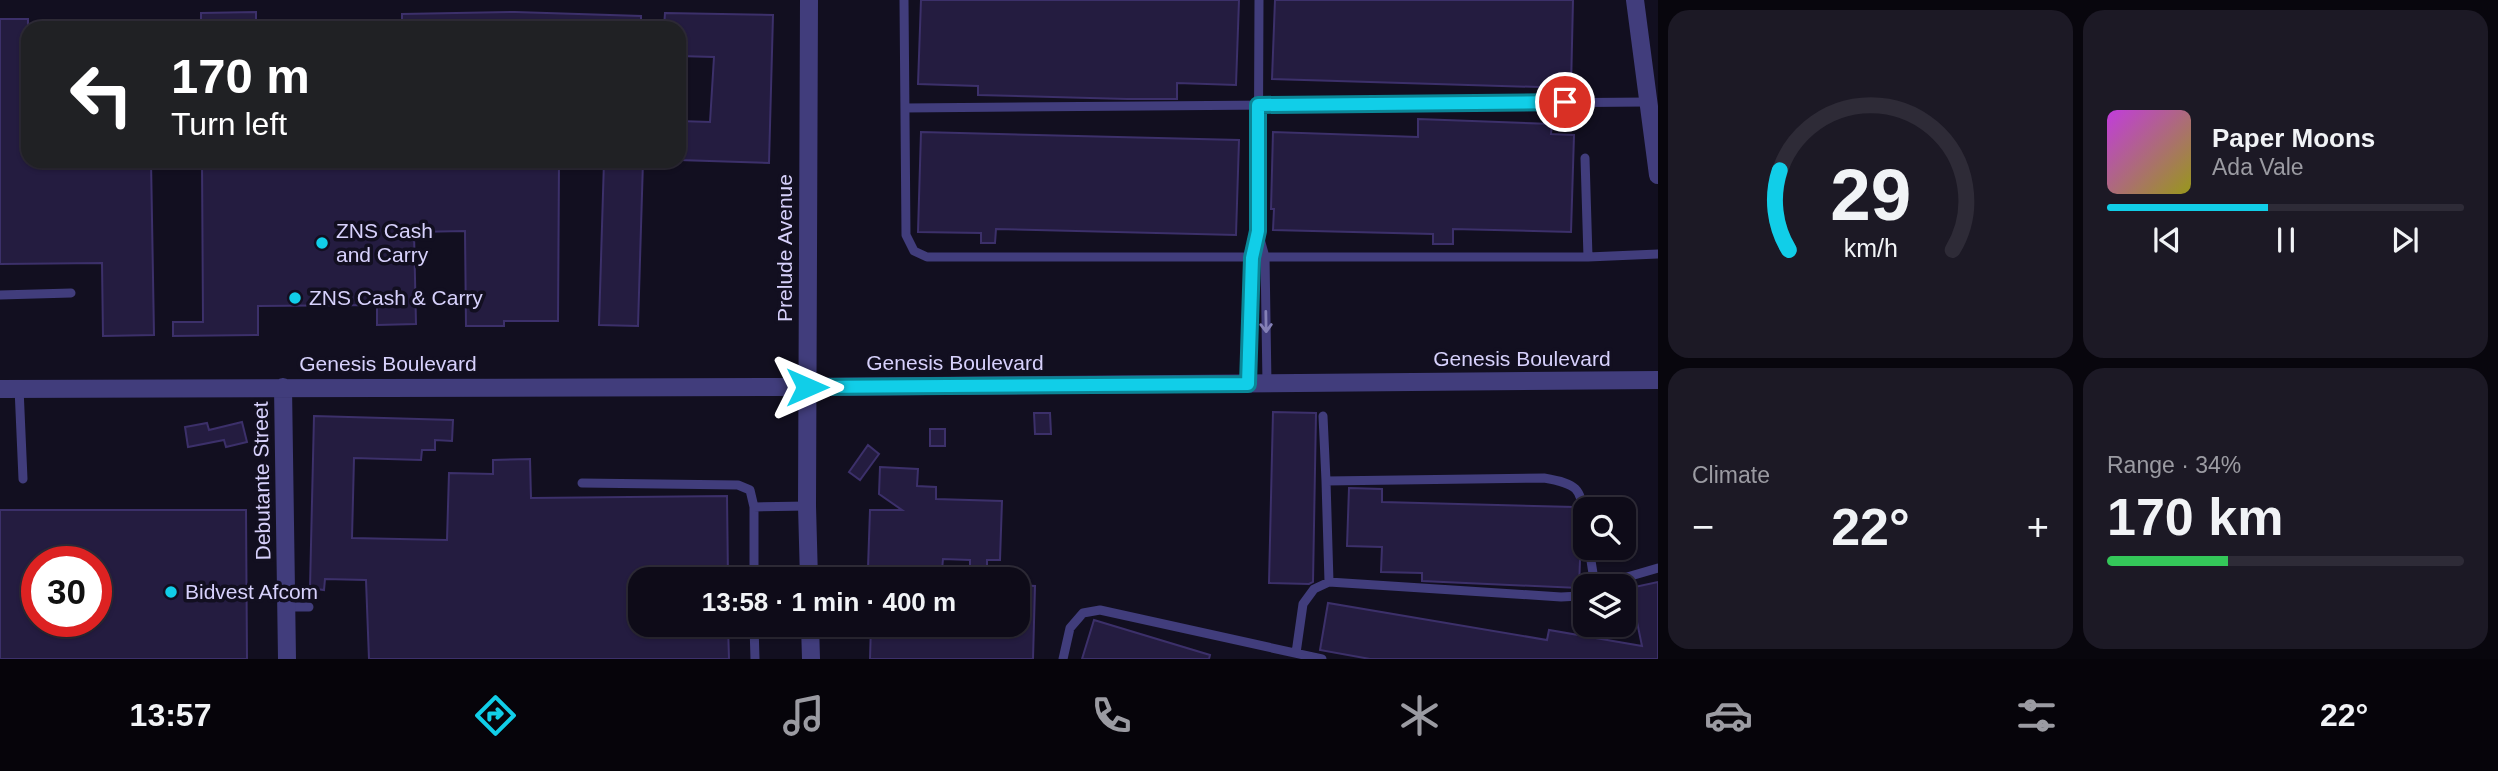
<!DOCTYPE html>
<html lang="en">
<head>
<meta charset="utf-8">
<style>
	:root { --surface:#0e0b18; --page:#1c1925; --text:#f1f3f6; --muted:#9b9ba2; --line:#2e2b37; --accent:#11cee8 }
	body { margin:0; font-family:Arial,sans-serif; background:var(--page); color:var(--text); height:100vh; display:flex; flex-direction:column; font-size:26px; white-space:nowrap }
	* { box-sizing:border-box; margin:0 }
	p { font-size:23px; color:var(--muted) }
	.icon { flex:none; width:38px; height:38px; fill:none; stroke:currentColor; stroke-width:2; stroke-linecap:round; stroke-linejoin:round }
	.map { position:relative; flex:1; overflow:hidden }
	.side { display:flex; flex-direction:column; gap:10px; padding:10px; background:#08060d; width:840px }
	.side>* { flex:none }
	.guide { position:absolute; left:21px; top:21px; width:665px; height:147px; border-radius:21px; box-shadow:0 2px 5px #0004,0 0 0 2px var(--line); background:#202124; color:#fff; overflow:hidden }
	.buttons { position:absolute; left:1573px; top:497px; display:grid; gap:14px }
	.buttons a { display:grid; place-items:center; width:63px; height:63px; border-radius:14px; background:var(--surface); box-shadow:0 2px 5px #0004,0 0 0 2px var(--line); font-size:35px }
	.speed { position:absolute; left:21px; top:546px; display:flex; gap:14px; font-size:35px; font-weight:700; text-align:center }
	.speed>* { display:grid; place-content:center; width:91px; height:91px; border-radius:50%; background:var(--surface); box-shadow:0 2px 5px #0004,0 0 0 2px var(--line); line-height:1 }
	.speed .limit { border:10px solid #d22; background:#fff; color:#111 }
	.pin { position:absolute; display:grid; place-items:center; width:60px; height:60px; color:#fff; margin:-30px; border:4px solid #fff; border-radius:50%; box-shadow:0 2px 7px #0007 }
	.me { position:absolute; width:77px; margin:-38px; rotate:90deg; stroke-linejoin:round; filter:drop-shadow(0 0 5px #0008) }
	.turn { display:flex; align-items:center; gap:24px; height:147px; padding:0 35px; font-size:32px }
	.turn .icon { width:91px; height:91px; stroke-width:2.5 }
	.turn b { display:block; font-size:49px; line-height:60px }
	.big { font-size:52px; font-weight:700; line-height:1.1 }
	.side .card { flex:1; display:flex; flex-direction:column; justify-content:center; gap:10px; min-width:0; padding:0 24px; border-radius:21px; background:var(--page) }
	.side .dial { align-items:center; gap:0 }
	.dial svg { height:182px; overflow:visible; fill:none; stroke:var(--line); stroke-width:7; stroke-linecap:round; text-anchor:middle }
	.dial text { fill:var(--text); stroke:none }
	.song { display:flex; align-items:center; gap:21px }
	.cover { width:84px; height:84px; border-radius:10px; background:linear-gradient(135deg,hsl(290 70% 55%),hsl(60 70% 35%)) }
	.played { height:7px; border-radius:4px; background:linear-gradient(90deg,var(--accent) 45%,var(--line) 45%) }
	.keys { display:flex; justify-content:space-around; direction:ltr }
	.heat { display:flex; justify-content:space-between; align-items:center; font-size:38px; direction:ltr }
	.charge { height:10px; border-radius:5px; background:linear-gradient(90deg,#34c759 34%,var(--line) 0) }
	.side .tiles { flex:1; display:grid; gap:10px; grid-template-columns:repeat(2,1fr) }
	.trip { position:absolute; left:628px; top:567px; width:402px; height:70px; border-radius:21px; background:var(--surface); box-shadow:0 2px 5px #0004,0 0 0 2px var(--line); font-weight:700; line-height:70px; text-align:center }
	.menu { display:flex; height:112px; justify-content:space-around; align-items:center; background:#06040a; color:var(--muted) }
	.menu .icon { width:49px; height:49px }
	.menu .selected { color:var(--accent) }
	.menu b { font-size:32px; color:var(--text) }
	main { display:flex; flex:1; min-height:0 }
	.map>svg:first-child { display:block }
	.building { fill:#241c40; stroke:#3c306a; stroke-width:2; fill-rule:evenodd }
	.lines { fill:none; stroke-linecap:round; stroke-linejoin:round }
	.lane { stroke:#413d7c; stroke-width:9 }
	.street { stroke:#413d7c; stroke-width:18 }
	.oneway { stroke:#8480b6 }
	.route-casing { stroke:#0b8697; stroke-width:18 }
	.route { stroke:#11cee8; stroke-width:12 }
	.poi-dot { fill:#11cee8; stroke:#120f20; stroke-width:2.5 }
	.labels { text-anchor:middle; stroke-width:7; stroke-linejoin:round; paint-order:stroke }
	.poi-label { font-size:21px; fill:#d7d1fc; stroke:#120f20; text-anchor:start }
	.street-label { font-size:21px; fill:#d7d1fc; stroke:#120f20 }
</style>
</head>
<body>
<main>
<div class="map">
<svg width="1658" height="659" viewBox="0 0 1658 659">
	<rect width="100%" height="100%" fill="#120f20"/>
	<path class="building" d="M921,0H1239L1236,85L1177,83V99H1127L978,95V86L918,84Z
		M1275,0H1573L1571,88L1272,79Z
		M256,12V28H201V13Z
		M515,12L641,16V28H402V14Z
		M665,13L773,15L769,163L679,160V121L710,122L714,57L679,56V28H664Z
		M0,19H28V161H151L154,335L103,336L102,263L0,264Z
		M1418,119L1552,124L1551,134L1574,135L1571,232L1453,229V244H1433V234L1273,230L1274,209H1271L1273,132L1418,137Z
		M921,132L1239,140L1236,235L996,229L995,243H981V233L918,232Z
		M202,161H559L558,321H504V326H466L465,231L414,232L416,324L377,325V305L258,306V335L173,336V322H203Z
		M604,161H643L638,326L599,325Z
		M1273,412L1316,413L1313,582L1309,584L1269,583Z
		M1034,413H1050L1051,434H1035Z
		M314,416L453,420L452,441L435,440V450H422L421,460L354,458L352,538L447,540L449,473L493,474V460L530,459L531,498L727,496L728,579H640V625H728L729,659H369L366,580L325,579L324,590L310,588Z
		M242,422L247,442L226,447L224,440L188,447L185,427L207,423L209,430Z
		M930,429H945V446H930Z
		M868,445L879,454L860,480L849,472Z
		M880,467L918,469L917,486L936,487V499L1002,501L1000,560H987V570L970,569V560L943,559L942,570L868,568L870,510H902L879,494Z
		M1349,488L1382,489V502L1575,507L1581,532L1579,588L1422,581V573L1381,572L1382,547L1347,546Z
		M0,510H246L247,659H0ZM37,562H96V621H37Z
		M1658,582V659H1370L1320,650L1328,603L1547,640L1549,630L1642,646L1630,588Z
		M1018,585L1035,586L1033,659H870L871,625H1018Z
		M1094,620L1210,655L1209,659H1082Z"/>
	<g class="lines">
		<path class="lane" d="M904,0L906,235L914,251L927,257H1588L1658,254
			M905,108L1648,102
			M1585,158L1588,257
			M1258,232L1265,257L1267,384
			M0,295L71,293
			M1248,384L1252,258L1258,231L1259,0
			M19,388L23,479
			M1323,416L1326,481L1544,478C1585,485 1579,491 1586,528
			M1326,481L1329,582
			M582,483L738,485L750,490L754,507
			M1589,548L1595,586
			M754,579V507L807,506
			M1596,586L1658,568
			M286,607H309
			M754,625L755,659
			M1296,653L1303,604L1314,589L1329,582L1561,597L1580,596L1586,593
			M1063,659L1070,628L1083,613L1100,610L1322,659"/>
		<path class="street" d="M809,0L807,506L809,579
			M1635,0L1658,175
			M283,387L287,659
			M0,389L807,387L1658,380
			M810,625L811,659"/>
	</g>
	<defs><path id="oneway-shaft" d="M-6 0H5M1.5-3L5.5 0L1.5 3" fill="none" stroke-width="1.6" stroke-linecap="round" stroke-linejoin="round" transform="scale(1.75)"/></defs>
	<use class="oneway" href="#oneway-shaft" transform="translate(1266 322) rotate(89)"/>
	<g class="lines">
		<g class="route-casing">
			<path id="route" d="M807,387L1248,384L1252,258L1258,231V105L1565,102"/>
		</g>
		<use href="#route" class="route"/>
	</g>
	<g class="poi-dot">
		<circle cx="322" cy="243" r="7"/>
		<circle cx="295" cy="298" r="7"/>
		<circle cx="171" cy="592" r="7"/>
	</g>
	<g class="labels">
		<g class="poi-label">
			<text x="336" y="238">ZNS Cash<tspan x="336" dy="24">and Carry</tspan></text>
			<text x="309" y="305">ZNS Cash &amp; Carry</text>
			<text x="185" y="599">Bidvest Afcom</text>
		</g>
		<g class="street-label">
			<text transform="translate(785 248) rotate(-90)" y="7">Prelude Avenue</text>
			<text x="1522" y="366">Genesis Boulevard</text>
			<text x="955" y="370">Genesis Boulevard</text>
			<text x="388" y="371">Genesis Boulevard</text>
			<text transform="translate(262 481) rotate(-91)" y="7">Debutante Street</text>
		</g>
	</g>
</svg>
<div class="buttons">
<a><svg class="icon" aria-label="search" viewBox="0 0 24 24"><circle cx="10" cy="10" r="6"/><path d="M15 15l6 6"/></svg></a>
<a><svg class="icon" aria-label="layers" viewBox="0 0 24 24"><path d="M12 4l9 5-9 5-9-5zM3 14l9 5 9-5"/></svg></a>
</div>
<div class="speed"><div class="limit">30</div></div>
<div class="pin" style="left:1565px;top:102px;background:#d93025"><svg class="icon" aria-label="arrive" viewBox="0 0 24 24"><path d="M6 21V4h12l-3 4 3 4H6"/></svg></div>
<svg class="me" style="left:807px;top:387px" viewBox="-20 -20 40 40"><path d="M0-17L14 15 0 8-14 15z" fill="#11cee8" stroke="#fff" stroke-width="4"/></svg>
<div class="trip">13:58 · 1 min · 400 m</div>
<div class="guide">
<div class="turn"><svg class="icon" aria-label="left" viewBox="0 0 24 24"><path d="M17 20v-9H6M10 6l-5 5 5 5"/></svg><div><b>170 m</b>Turn left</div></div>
</div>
</div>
<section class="side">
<div class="tiles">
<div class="card dial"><svg viewBox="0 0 100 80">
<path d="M14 69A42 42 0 1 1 86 69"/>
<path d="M14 69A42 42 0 0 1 10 34" stroke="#11cee8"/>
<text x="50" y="56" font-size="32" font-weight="700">29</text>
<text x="50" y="72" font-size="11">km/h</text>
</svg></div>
<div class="card">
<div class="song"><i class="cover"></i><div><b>Paper Moons</b><p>Ada Vale</p></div></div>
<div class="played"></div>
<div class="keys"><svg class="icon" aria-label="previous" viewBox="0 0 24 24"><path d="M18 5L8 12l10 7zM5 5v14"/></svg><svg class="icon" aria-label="pause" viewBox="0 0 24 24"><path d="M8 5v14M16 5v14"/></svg><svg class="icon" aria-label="next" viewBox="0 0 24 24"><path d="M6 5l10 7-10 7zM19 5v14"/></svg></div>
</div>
<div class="card"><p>Climate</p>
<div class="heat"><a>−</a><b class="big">22°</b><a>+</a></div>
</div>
<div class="card"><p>Range · 34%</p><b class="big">170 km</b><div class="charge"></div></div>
</div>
</section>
</main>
<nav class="menu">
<b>13:57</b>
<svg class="icon selected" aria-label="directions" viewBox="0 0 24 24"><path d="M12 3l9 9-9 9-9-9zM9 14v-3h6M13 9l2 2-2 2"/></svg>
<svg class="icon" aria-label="music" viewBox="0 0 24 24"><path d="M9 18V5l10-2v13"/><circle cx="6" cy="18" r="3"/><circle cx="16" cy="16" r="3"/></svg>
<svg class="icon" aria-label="phone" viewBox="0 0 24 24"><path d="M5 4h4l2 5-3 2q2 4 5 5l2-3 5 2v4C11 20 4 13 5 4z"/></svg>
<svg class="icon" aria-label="climate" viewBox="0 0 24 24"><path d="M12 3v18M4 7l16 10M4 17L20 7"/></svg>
<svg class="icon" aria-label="car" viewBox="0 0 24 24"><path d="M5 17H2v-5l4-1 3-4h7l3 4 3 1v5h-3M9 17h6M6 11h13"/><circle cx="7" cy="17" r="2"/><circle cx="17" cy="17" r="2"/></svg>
<svg class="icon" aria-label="filters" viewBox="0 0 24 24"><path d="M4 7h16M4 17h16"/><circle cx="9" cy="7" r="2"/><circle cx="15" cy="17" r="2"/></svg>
<b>22°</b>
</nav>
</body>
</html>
